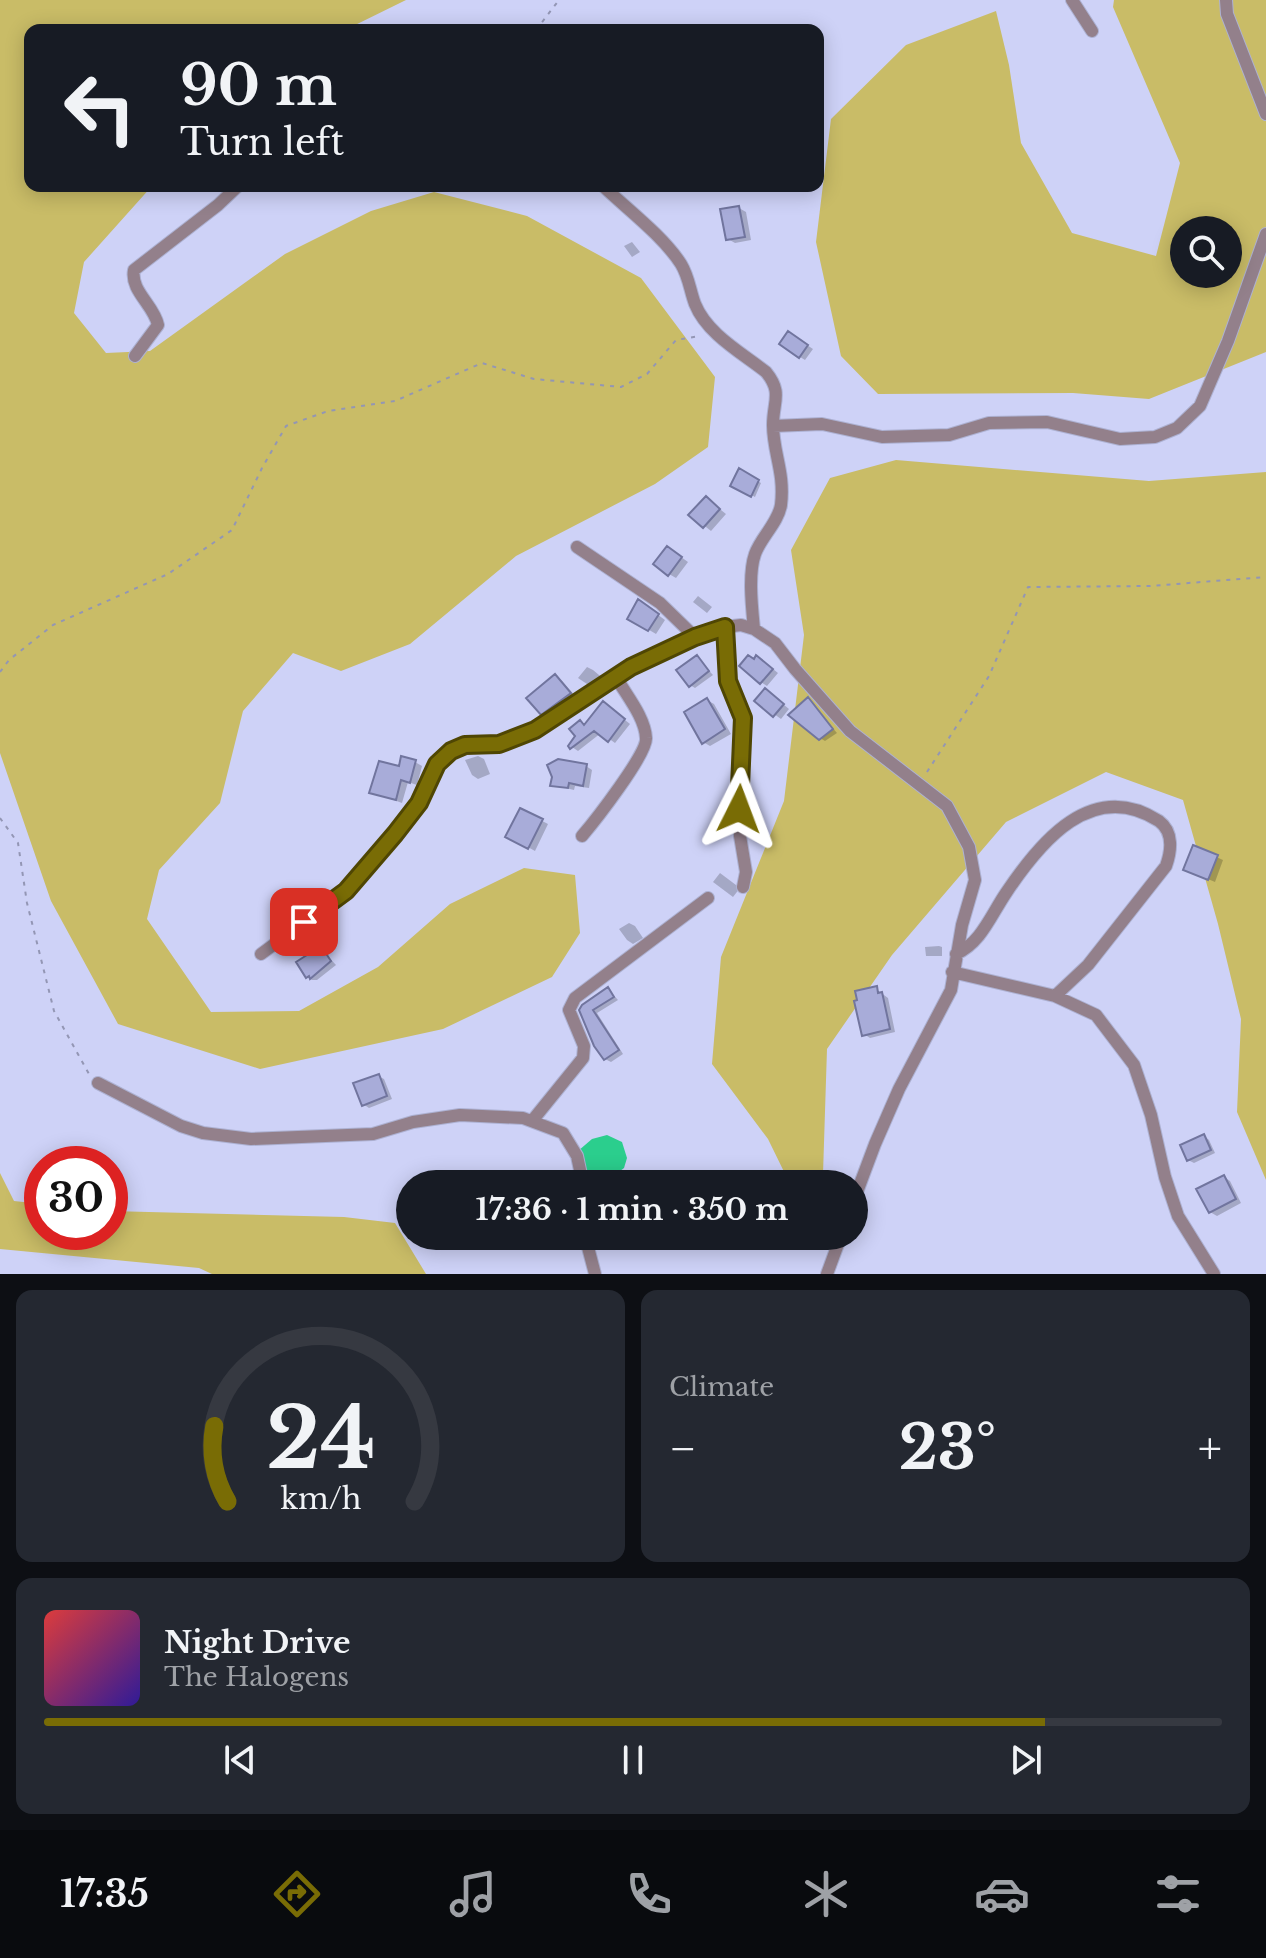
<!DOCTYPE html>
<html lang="en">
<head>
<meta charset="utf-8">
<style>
	:root { --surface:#171b24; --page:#242831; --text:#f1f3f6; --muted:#9ea1a6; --line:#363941; --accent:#796c05 }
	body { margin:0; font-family:"Libre Baskerville",serif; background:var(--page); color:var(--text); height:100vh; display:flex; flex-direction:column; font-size:30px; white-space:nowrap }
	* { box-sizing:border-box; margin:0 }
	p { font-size:26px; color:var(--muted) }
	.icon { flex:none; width:44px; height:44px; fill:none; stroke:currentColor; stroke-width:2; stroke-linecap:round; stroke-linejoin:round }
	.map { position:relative; height:1274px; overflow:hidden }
	.details { display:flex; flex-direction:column; gap:16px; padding:16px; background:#0d0f14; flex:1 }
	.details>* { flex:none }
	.banner { position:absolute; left:24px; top:24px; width:800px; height:168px; border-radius:16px; box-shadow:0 4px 20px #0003; background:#171b24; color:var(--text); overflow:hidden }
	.fabs { position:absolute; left:1170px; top:216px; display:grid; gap:16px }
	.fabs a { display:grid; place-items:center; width:72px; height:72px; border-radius:50%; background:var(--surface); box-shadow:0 4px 20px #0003; font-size:40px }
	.speed { position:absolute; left:24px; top:1146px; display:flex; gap:16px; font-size:40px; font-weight:700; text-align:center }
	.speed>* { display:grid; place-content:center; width:104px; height:104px; border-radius:50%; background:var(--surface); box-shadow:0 4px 20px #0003; line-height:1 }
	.speed .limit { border:12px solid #d22; background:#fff; color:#111 }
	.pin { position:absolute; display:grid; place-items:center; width:68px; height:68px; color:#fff; margin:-34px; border-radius:16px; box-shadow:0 4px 12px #0006 }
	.me { position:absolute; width:88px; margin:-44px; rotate:3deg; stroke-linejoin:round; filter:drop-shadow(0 0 6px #0008) }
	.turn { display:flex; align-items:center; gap:28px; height:168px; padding:0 24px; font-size:36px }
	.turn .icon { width:104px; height:104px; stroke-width:2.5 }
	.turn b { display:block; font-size:56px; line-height:68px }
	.big { font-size:60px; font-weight:700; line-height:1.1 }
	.details .tile { flex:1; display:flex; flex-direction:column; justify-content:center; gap:12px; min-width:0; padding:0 28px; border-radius:16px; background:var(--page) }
	.details .dial { align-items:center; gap:0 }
	.dial svg { height:208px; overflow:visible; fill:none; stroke:var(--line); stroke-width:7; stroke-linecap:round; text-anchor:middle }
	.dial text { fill:var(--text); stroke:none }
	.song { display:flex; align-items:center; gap:24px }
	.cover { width:96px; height:96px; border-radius:12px; background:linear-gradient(135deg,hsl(0 70% 55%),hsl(250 70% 35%)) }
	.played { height:8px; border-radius:4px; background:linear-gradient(90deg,var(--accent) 85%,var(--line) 85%) }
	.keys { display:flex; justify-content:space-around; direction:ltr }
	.heat { display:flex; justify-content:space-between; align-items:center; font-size:44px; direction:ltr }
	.details .tiles { flex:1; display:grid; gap:16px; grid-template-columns:1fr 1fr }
	.tile:last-child { grid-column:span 2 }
	.trip { position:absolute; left:396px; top:1170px; width:472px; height:80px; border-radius:40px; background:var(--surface); box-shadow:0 4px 20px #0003; font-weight:700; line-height:80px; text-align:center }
	.tabs { display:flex; height:128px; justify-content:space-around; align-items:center; background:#090b0e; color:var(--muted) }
	.tabs .icon { width:56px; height:56px }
	.tabs .on { color:var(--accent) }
	.tabs b { font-size:36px; color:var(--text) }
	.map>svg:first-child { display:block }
	.green { fill:#c9bc67; fill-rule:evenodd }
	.water { fill:#2bce8d }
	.shadow { fill:#0003 }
	.building { fill:#a8acd9; stroke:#71759e; stroke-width:2 }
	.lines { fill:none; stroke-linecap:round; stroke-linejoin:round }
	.street-casing { stroke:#adb1d2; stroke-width:14 }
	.path { stroke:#9396b4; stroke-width:2; stroke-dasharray:4 6; stroke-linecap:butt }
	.street { stroke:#93808b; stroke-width:12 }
	.route-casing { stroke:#4f4603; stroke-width:20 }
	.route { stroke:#796c05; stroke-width:14 }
</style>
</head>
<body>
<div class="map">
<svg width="1266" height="1274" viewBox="0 0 1266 1274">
	<rect width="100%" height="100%" fill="#ced2f7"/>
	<path class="green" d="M0,0H406L345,30H30V186H152L84,262L74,313L106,353L150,351L285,254L371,211L434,192L527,216L641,278L715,377L708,447L655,484L516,556L410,644L341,671L293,653L243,711L220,803L159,870L147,919L211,1012L299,1011L378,967L450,904L524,868L575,875L580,933L552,977L443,1029L260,1069L118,1024L51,901L0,753Z
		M1114,0H1266V352L1149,399L1073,393L878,394L841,356L816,242L831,119L906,45L996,11L1009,65L1021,143L1072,233L1156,256L1180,163L1113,7ZM1184,230H1228V274H1184Z
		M896,460L1149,481L1266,472V1180L1237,1112L1241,1019L1218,924L1183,800L1106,772L1006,822L892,955L827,1049L823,1174L807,1184H790L768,1139L712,1064L721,957L784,801L804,635L791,550L830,478Z
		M0,1173L14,1201L42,1204V1232H110V1211L344,1217L395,1223L426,1274H212L199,1268L0,1249Z"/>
	<path class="water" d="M607,1135L622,1142L627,1158L624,1168C610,1179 597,1178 582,1168L578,1151L592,1139Z"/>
	<path class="shadow" d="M739,208L746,212L751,240L735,243L728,239Z
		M632,242L640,252L632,257L624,246Z
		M795,337L813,349L805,360L800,357Z
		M740,471L761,483L755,497L733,485Z
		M706,498L726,514L711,531L691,515Z
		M674,552L688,562L676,578L669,574Z
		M698,596L712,607L707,613L693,602Z
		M646,606L665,620L656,634L629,618Z
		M697,658L713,675L695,688L690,685Z
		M755,661H763L778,673L767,686L761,682Z
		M587,667L593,670L605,680L593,688L578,678Z
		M555,677L562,681L577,698L550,718L542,714Z
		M771,694L789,709L781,719L756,701Z
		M707,700L714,704L731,734L710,746L703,742Z
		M808,700L837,733L825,741L820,738Z
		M610,708L630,724L615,743L601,733L578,751L572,747L580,722L586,726Z
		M478,756L484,759L490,774L478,779L472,775L465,760Z
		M415,762L422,766L417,785L408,782L402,803L372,792L400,769Z
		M586,766L592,770L589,788L575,786L574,790L553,785Z
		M521,810L548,824L535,851L508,836Z
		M1194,847L1223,860L1215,882L1191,872Z
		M720,873L740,888L733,897L713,882Z
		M629,923L635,926L643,938L633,944L627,940L619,929Z
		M939,946L942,947V956H926L925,947Z
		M321,949L336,965L317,980H312L307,977Z
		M608,989L618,1000L597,1013L623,1054L611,1062L605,1059L581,1010Z
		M876,989L888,998L895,1032L870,1038L864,1034Z
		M378,1076L384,1079L392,1099L369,1108L363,1104Z
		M1204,1136L1209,1140L1215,1153L1194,1163L1188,1160Z
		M1224,1177L1230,1181L1241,1203L1217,1216L1210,1212Z"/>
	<path class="building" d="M739,206L745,237L726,240L720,209Z
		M788,331L808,345L799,358L779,344Z
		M739,468L759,480L751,497L730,486Z
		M706,496L720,509L703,528L688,515Z
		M667,546L682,557L668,576L653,564Z
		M638,599L659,614L648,631L627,619Z
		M697,655L709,671L689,687L676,670Z
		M748,655L754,659L756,655L773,669L760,684L739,666Z
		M555,674L571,693L541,715L526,698Z
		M765,688L784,704L773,717L754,701Z
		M808,697L833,729L819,740L788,715Z
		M707,698L725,729L702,744L684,712Z
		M603,701L625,719L608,742L594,731L570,749L568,746L575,736L569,729L580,720L584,725Z
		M401,756L416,760L410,783L401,780L396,800L369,793L379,761L399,766Z
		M558,759L587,764L583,786L569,783L568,788L550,786L552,777L547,765Z
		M520,808L543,819L528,849L505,837Z
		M1193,845L1218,855L1208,880L1183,870Z
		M321,946L331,961L310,979L309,976L306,978L296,962Z
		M877,986L878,993L882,992L890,1029L862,1036L854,1001L857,1000L855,991Z
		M608,987L614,997L593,1010L619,1050L604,1060L594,1046L579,1010L582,1005Z
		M379,1074L387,1096L362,1106L353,1083Z
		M1204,1134L1211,1150L1187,1161L1180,1145Z
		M1224,1175L1236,1199L1209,1213L1196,1189Z"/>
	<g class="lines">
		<g class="street-casing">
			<path id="street" d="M1072,0L1092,31
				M1226,0L1227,14L1266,114
				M603,186C627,209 663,236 681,264C689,277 690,291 695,304C707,334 742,353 766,372C783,393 773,401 773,425C773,453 785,472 781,505C778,523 761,537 755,554C748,574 752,608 754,629
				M135,356L158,325C154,305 130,291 134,270L218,205L238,186
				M773,426L822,424L882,437L949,435L989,423L1047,422L1120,439L1155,437L1177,428L1200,406L1228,341L1266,234
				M577,547L660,603L695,637
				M725,627L728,681L743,718L740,836L746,872L743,887
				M582,836C594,822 648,753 646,738C645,717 626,695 616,677
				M261,954L346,891L395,834L419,803L437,764L451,751L465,745L499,744L535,730L631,667L695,637L725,627L741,625L754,629L775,643L795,669L850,731L947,806L969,847L975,880L962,925L951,990L899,1089L875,1144L854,1200
				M956,954C981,943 991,915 1006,893C1040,842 1092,778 1159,821C1174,832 1171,852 1166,866L1088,965L1055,996
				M952,972L1055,996L1096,1015L1134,1065L1151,1115L1165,1177L1178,1216L1214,1274
				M98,1083L181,1126L203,1133L251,1139L373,1134L413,1122L460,1115L523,1118L563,1133L577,1156L583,1184
				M532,1121L583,1058L584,1046L569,1010L575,998L708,898
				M585,1236L595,1274
				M827,1274L841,1236"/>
		</g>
		<path class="path" d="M536,30L559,0
			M0,672L9,660L53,625L168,574L232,530L262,468L286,426L328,411L395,401L482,363L534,379L621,387L647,374L676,340L700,336
			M927,772L989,676L1028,587L1150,586L1266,577
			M0,818L18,843L27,903L54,1011L89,1074"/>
		<use href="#street" class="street"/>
	</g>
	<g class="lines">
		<g class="route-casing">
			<path id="route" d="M304,922L346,891L395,834L419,803L437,764L451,751L465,745L499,744L535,730L631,667L695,637L725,627L728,681L743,718L739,809"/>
		</g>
		<use href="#route" class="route"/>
	</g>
</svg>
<div class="fabs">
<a><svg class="icon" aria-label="search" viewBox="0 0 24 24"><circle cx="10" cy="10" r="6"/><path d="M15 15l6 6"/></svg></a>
</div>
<div class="speed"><div class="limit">30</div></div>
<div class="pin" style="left:304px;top:922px;background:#d93025"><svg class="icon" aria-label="arrive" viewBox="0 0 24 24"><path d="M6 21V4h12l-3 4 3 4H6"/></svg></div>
<svg class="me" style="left:739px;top:809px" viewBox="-20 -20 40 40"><path d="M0-17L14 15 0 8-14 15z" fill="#796c05" stroke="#fff" stroke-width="4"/></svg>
<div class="trip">17:36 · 1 min · 350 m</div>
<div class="banner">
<div class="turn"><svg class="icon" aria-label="left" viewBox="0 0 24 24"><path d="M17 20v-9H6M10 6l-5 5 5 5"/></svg><div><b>90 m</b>Turn left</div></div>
</div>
</div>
<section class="details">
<div class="tiles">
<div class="tile dial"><svg viewBox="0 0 100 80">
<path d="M14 69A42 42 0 1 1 86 69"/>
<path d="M14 69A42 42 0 0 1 9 40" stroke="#796c05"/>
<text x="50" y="56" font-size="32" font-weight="700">24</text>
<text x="50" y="72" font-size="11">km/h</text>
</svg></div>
<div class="tile"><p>Climate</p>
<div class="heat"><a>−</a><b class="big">23°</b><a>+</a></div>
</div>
<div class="tile">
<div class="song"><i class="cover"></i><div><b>Night Drive</b><p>The Halogens</p></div></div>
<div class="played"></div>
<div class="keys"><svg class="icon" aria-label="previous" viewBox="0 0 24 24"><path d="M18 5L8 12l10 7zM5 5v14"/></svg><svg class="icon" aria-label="pause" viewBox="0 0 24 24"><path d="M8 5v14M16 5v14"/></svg><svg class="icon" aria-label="next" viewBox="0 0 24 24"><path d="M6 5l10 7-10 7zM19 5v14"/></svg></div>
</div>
</div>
</section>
<nav class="tabs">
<b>17:35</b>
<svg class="icon on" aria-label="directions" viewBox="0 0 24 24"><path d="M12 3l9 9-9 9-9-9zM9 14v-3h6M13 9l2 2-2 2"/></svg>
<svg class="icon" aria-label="music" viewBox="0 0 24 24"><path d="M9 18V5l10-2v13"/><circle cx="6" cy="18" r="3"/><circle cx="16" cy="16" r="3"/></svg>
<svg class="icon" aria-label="phone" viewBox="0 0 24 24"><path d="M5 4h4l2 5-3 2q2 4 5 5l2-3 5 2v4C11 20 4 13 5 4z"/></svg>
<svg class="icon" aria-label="climate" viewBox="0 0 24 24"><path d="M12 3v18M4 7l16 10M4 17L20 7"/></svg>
<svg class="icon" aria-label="car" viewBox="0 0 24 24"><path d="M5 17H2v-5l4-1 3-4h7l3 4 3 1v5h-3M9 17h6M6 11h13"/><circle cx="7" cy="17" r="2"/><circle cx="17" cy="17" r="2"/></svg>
<svg class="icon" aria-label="filters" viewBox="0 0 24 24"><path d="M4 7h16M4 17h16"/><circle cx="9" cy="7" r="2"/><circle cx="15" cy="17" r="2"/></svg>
</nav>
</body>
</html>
